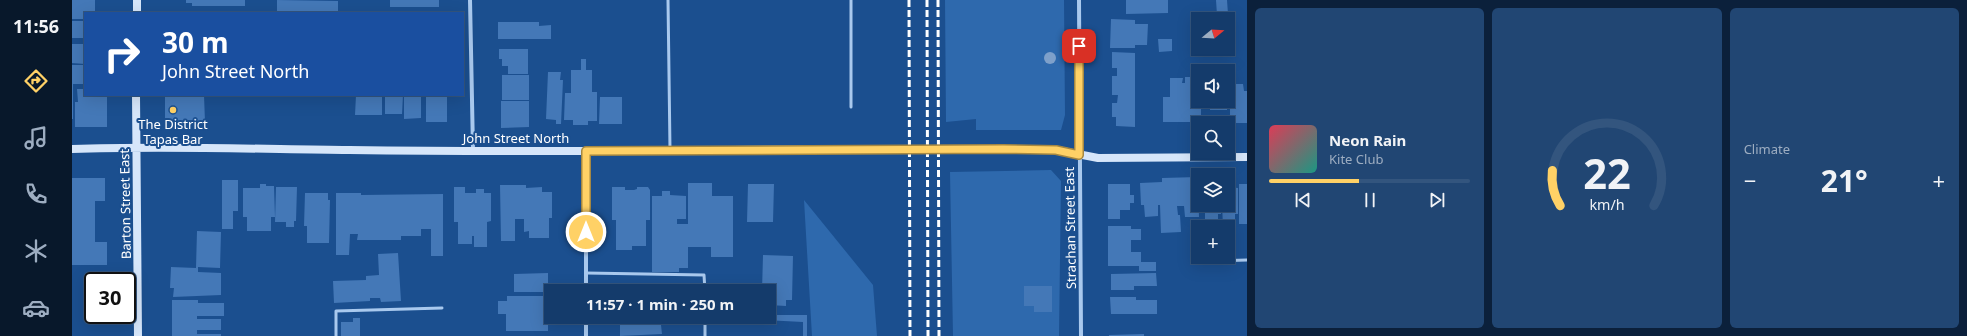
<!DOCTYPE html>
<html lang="en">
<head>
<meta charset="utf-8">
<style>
	:root { --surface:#143b6b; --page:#214673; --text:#f1f3f6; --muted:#9dadc1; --line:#33557e; --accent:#ffd166 }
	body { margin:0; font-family:"Noto Sans",sans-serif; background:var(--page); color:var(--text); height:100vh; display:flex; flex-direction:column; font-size:15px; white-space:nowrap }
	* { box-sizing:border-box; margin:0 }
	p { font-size:13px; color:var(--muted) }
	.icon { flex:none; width:22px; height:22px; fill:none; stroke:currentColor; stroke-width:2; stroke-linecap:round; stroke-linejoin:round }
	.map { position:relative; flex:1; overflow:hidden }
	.details { display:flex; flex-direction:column; gap:8px; padding:8px; background:#0b203b; width:720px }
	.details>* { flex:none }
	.hud { position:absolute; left:12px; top:12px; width:380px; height:84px; border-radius:0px; box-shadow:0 4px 16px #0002,0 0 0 1px var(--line); background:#1a4fa0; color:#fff; overflow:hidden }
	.needle { width:26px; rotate:72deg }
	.buttons { position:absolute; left:1119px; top:12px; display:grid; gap:8px }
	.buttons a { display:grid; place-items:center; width:44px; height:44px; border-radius:0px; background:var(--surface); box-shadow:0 4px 16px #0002,0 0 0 1px var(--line); font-size:20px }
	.speed { position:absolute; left:12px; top:272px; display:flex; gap:8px; font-size:20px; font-weight:700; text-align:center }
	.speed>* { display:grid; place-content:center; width:52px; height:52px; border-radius:50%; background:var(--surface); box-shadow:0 4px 16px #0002,0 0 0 1px var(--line); line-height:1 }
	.speed .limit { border:2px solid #111; border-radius:6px; background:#fff; color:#111 }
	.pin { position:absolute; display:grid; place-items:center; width:34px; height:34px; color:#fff; margin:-17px; border-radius:8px; box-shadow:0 2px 6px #0006 }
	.me { position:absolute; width:44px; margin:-22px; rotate:0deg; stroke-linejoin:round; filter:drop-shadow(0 0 3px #0008) }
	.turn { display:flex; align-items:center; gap:14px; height:84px; padding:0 12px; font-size:18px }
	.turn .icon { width:52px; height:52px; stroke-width:2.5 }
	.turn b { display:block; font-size:28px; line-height:34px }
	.big { font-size:30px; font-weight:700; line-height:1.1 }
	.details .widget { flex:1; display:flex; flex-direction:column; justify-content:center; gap:6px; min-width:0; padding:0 14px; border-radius:6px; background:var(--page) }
	.details .dial { align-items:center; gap:0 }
	.dial svg { height:104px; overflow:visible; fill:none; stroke:var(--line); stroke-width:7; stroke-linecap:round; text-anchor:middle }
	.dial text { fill:var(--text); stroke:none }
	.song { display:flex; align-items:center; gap:12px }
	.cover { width:48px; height:48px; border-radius:6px; background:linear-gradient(135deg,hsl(350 70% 55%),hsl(170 70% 35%)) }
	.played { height:4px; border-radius:2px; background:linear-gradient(90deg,var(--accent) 45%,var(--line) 45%) }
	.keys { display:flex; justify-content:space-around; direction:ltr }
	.heat { display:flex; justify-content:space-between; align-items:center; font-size:22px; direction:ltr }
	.details .tiles { flex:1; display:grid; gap:8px; grid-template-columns:repeat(3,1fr) }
	.trip { position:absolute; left:472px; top:284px; width:232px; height:40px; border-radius:0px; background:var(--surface); box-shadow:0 4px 16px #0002,0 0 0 1px var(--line); font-weight:700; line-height:40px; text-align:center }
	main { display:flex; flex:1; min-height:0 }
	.tab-bar { display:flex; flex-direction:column; width:72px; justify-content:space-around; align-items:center; background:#08182b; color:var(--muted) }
	.tab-bar .icon { width:28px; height:28px }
	.tab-bar .selected { color:var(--accent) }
	.tab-bar b { font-size:18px; color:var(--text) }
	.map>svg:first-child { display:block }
	.green { fill:#2e69ad }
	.building { fill:#4478b7 }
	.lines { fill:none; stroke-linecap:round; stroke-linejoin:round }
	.lane { stroke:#a9c9ee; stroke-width:3 }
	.street { stroke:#a9c9ee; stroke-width:4 }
	.secondary { stroke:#d6e6fa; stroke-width:8 }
	.rail { stroke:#fff; stroke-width:3; stroke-dasharray:7 3; stroke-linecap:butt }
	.secondary-bridge { stroke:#d6e6fa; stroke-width:8 }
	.tree { fill:#7ea0ca }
	.route-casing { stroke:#a68842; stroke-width:10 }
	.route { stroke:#ffd166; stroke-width:7 }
	.poi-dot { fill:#ffd166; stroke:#1b4f8f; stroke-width:1.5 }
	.labels { text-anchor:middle; stroke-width:4; stroke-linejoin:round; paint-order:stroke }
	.poi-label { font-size:13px; fill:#fff; stroke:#1b4f8f }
	.street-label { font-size:13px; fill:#fff; stroke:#1b4f8f }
</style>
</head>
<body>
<main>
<nav class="tab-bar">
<b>11:56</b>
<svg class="icon selected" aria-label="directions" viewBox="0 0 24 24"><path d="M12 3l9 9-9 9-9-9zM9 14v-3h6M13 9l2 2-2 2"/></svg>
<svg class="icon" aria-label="music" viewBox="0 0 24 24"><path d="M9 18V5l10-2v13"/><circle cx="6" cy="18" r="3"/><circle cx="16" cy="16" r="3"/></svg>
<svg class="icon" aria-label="phone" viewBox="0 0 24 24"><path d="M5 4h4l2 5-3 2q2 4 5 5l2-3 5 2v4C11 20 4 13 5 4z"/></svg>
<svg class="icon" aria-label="climate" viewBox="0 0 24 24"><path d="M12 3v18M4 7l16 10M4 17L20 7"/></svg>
<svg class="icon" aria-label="car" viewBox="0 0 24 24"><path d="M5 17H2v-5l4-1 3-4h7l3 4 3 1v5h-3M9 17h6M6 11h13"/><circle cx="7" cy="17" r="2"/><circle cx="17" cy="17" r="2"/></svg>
</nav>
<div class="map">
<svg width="1175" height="336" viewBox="0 0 1175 336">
	<rect width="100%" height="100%" fill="#1b4f8f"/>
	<path class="green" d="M873,0H992L993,115L989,130H904V119L874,122Z
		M979,170L989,181L987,336H881L878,172Z
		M732,200L801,285L805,336H740Z"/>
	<path class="building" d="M0,0H23V13H13V19H0Z
		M114,0H173V6H120V3H114Z
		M205,0L266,1V13H205Z
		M318,0H367V7H318Z
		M1054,0H1096V13L1054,14Z
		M1144,0H1155L1156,14L1145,15Z
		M1039,19L1063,20V24H1076L1075,45H1063V48H1038Z
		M0,21H13V38H0Z
		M426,22H467V26L479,25V39H426Z
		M1086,39H1100V51L1087,52Z
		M0,44H13V64L0,63Z
		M427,49H456V74H436V66H430V59H427Z
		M1040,52L1063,53V127L1044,126V117H1040V103H1045L1046,95H1040V76H1045V68H1040Z
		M509,59H514V70H520V92H525V121H516V125H501V120H492L493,93H499V70H509Z
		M0,65H13V84H1V119H0Z
		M476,72H489L488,80H491L489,124H484V120L474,119Z
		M430,75H457V100H430Z
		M1113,77H1123V98L1129,101V122H1091V97H1098V78H1111L1110,83H1113Z
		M1158,84H1171L1172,91H1175V123H1158Z
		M5,89H13V95H35V127H3V102H6Z
		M93,95H132L133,122H93Z
		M284,95H310V115H283Z
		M313,95H331L330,114H313Z
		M332,95H349V118L332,119Z
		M354,95H375V122H354Z
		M528,97H550V124H527Z
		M429,101H457V127L429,128Z
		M1138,101H1155V110H1138Z
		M1126,177L1127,217H1113L1112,206H1105L1106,215H1108L1109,232L1089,233L1088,205H1086V216L1073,217L1072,205H1069L1068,183L1090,182V178Z
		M0,178H33V201H23V242H35V265H0Z
		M150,180H166V211H161V229H150Z
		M616,183H640V196H661V257H639V247H616V268H607V272H580V196H590V191H598V195L614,196V219H605V224H616Z
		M188,184H194V186H202L203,217H199V231H175V217H171V188H188Z
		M676,184H702L701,222H675Z
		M1036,184H1058V195H1062V203H1058V210H1048V219H1036Z
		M1167,184H1175V224H1167Z
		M428,185H454V188L470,187V192H480V218H477V238H457V231L452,232V219H443V241H429Z
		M204,187H225L224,221H222V227H214V222H203Z
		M382,187H393V193H404V189H412V193H419V221L415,222V247H402V236H400V244H386V222H382Z
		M540,187H553V190H562L565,189V187H576L578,190V220H574V246H560V250H544V220H540Z
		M1156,187L1166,188V214H1163V226H1151L1150,205H1156Z
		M233,193H256V200H258L257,243H235V226H232Z
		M264,193H289V195L371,194V256H359V229H349V236H329V240H285L286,234H278L277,255H264Z
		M1133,205H1149V214H1146V226H1133Z
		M1036,226H1059V229H1069V240H1059V252H1069V262H1084V271H1067V266H1036Z
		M125,231L149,232L148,268L126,267V272L149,273V295L101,297L102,288H98L99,267L124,268Z
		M326,253L329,301L309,302L308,298H298V301L262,303L261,281L294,280V276L307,275L306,254Z
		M691,255L721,256L720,300H714V306L697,305V291H690Z
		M476,273V292H442V274Z
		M1084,273L1085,286H1062V290H1039V274Z
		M548,283H571V285H582V291H548Z
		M952,286H980V312H962V306H952Z
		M435,296H476V331H434V314H426V301H435Z
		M1038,297H1064V300H1085V314H1039Z
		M100,300H126V303H152V316H125V319H149V330H125V334H149V336H100Z
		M697,315H735V336H731V322L692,320V317H697Z
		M548,317H592V321H582V325H589L590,334L548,336Z
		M281,318H288V336H269V322H281Z
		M1072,334V336H1037V335Z"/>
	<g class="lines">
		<path class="lane" d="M596,0L598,149
			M779,107V0
			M1141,261L1175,260
			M514,273L632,275L633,291
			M633,317V336
			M264,336V311L370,308"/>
		<path class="street" d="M398,0L401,150
			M1007,0L1009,336
			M514,291V151
			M514,336V317"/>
		<path class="secondary" d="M65,13V0
			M64,95L66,336
			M0,149C92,146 185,149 277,150C437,152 596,151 756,149
			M931,149L985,150L1026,158L1175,157"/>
		<path class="rail" d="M837,0L838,336
			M855,0L856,336
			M866,0L867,336"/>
		<path class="secondary-bridge" d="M756,149H931"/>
	</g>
	<circle class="tree" cx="978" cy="58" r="6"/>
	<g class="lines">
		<g class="route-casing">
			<path id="route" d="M514,232V151L931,149L984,150L1007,155V46"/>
		</g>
		<use href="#route" class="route"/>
	</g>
	<circle class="poi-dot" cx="101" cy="110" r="4"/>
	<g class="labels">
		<g class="poi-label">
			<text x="101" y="129">The District<tspan x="101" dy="15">Tapas Bar</tspan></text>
		</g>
		<g class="street-label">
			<text x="444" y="143">John Street North</text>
			<text transform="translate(53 204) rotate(-91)" y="5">Barton Street East</text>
			<text transform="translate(998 228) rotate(-91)" y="5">Strachan Street East</text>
		</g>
	</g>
</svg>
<div class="buttons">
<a><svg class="needle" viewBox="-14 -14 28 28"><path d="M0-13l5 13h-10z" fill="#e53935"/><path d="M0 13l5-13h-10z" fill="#9dadc1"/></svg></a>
<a><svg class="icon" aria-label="sound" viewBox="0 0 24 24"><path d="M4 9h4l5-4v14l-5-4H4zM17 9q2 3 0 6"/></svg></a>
<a><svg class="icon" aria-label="search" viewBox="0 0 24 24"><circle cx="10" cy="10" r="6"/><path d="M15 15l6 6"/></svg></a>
<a><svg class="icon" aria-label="layers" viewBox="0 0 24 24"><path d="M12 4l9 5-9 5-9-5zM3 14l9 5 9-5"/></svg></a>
<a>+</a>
</div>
<div class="speed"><div class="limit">30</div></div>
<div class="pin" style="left:1007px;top:46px;background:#d93025"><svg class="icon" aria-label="arrive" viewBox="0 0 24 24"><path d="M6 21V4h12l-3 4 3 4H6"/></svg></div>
<svg class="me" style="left:514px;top:232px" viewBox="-20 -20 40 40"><circle r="17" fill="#ffd166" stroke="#fff" stroke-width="3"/><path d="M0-11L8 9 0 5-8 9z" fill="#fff"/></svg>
<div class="trip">11:57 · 1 min · 250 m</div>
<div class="hud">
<div class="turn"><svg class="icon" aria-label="right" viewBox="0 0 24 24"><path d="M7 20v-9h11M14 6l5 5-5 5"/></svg><div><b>30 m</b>John Street North</div></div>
</div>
</div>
<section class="details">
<div class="tiles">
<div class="widget">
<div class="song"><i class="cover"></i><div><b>Neon Rain</b><p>Kite Club</p></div></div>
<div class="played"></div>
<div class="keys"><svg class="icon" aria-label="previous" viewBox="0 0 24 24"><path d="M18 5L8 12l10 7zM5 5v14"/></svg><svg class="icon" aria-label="pause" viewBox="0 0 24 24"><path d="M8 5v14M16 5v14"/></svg><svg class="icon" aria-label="next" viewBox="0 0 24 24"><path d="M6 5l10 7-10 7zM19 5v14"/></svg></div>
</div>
<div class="widget dial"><svg viewBox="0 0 100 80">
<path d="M14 69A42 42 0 1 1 86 69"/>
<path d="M14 69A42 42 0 0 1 8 42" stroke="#ffd166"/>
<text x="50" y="56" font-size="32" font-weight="700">22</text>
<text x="50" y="72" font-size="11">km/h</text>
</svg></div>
<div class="widget"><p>Climate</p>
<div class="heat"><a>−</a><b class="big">21°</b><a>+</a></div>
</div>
</div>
</section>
</main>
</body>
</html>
